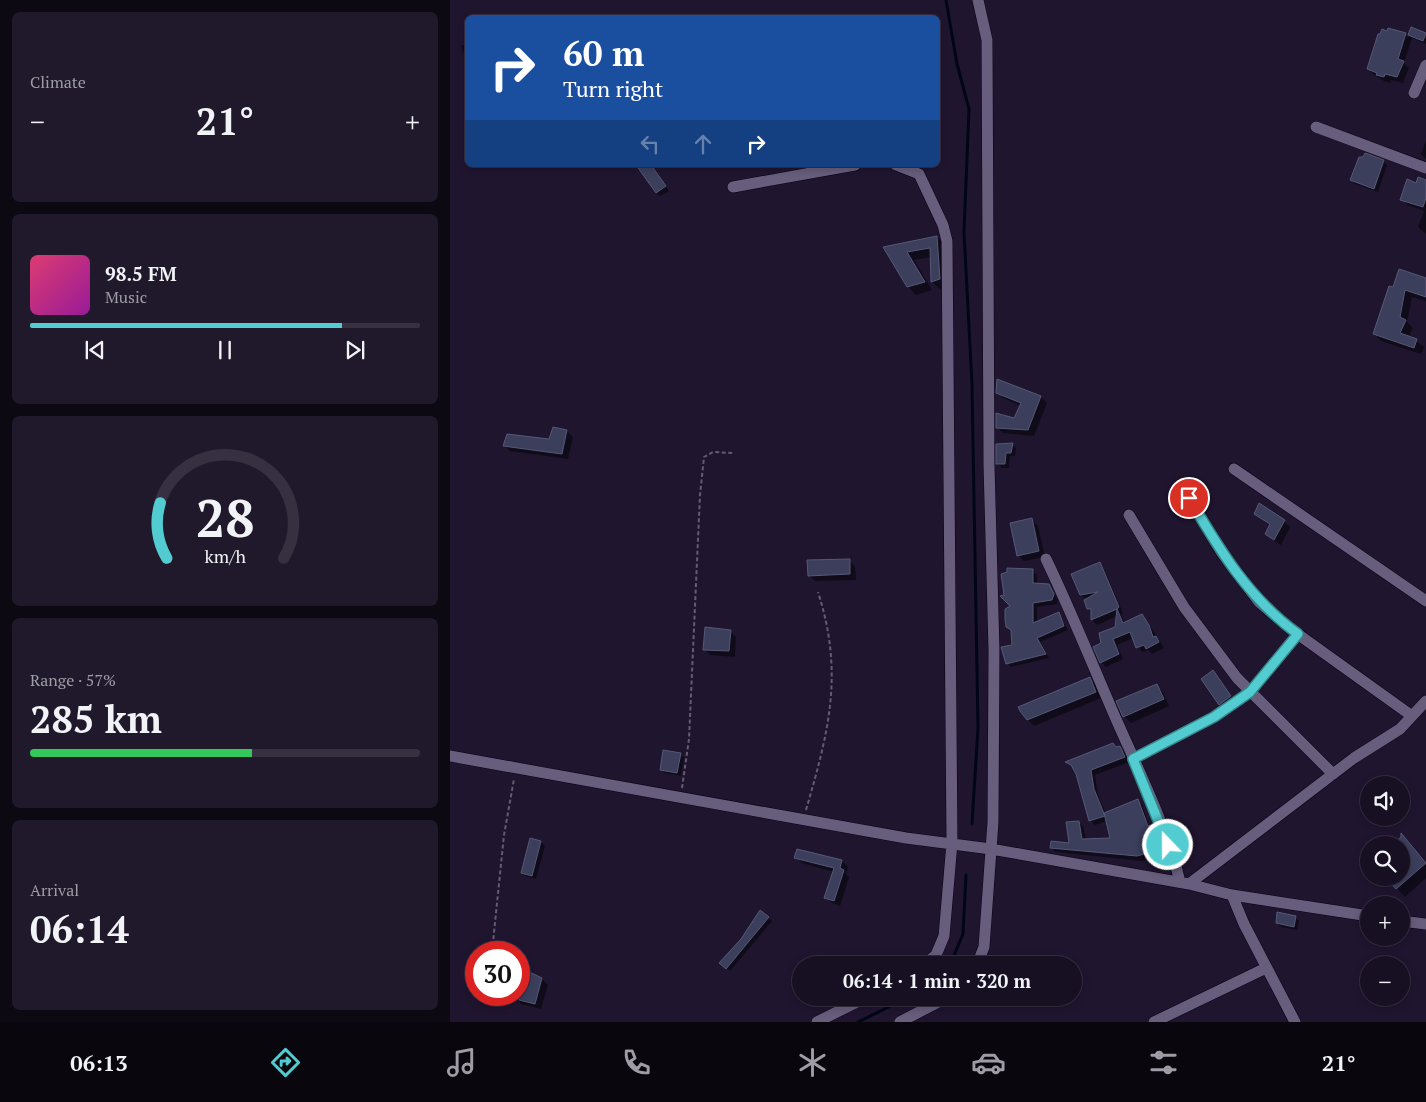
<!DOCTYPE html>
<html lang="en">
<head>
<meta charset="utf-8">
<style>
	:root { --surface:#171023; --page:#20192b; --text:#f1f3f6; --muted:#9e9da6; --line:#363041; --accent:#52ccd0 }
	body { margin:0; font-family:"PT Serif",serif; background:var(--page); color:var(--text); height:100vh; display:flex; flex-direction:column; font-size:19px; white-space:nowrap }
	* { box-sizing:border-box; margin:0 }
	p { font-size:16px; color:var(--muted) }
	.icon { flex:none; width:28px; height:28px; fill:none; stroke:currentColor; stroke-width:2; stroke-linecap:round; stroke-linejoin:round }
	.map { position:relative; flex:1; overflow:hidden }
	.details { display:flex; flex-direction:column; gap:12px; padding:12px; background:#0d0913; width:450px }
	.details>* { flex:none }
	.banner { position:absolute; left:15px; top:15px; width:475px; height:152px; border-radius:8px; box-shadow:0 2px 8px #0003,0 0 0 1px var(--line); background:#1a4fa0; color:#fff; overflow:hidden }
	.buttons { position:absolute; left:910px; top:776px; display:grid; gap:10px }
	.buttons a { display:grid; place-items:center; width:50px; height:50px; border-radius:50%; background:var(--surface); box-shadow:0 2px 8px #0003,0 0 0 1px var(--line); font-size:25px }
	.speed { position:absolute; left:15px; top:941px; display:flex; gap:10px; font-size:25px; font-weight:700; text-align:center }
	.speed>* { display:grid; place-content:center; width:65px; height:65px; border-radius:50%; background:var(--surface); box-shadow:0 2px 8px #0003,0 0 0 1px var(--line); line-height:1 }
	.speed .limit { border:8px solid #d22; background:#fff; color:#111 }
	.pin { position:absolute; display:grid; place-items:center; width:42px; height:42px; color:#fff; margin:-21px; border:2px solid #fff; border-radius:50%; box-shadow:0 1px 5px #0007 }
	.me { position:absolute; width:55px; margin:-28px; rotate:338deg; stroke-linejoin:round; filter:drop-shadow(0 0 4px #0008) }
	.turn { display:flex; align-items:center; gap:18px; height:105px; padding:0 15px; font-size:22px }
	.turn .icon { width:65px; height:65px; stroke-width:2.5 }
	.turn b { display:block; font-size:35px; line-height:42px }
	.lanes { display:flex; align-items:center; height:48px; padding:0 15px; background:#0003; justify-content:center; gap:25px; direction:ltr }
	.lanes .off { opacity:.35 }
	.big { font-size:38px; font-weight:700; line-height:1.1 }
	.details .tile { flex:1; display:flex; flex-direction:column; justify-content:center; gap:8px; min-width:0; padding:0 18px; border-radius:8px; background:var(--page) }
	.details .dial { align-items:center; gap:0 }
	.dial svg { height:130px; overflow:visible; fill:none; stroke:var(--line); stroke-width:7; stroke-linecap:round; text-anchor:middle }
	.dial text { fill:var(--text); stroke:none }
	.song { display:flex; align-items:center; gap:15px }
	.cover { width:60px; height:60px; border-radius:8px; background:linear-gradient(135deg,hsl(340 70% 55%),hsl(300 70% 35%)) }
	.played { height:5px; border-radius:2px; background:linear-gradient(90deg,var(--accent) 80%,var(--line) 80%) }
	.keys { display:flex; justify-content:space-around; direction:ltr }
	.heat { display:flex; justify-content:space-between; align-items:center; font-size:28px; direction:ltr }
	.charge { height:8px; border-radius:4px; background:linear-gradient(90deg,#34c759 57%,var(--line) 0) }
	.trip { position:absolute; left:342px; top:956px; width:290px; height:50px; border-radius:25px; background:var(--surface); box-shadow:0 2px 8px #0003,0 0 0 1px var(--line); font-weight:700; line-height:50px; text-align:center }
	.menu { display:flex; height:80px; justify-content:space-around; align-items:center; background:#09060e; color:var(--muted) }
	.menu .icon { width:35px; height:35px }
	.menu .active { color:var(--accent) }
	.menu b { font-size:22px; color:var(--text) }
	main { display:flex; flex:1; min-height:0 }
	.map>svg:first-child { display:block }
	.shadow { fill:#0007 }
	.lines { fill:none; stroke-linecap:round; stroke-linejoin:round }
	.stream { stroke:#010616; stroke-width:3 }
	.building { fill:#3c3f5c; stroke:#555877 }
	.minor-casing { stroke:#090216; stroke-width:12 }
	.path { stroke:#645c71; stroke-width:2; stroke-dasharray:4 2.5; stroke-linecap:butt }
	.minor { stroke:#675d7c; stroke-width:11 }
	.route-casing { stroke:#358587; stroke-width:12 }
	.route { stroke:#52ccd0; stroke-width:9 }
</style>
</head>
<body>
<main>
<section class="details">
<div class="tile"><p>Climate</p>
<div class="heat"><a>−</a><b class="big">21°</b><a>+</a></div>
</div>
<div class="tile">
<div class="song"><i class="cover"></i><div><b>98.5 FM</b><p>Music</p></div></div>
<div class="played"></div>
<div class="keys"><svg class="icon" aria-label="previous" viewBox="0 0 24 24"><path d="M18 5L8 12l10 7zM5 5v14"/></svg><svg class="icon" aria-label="pause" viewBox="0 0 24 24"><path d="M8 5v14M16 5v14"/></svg><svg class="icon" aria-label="next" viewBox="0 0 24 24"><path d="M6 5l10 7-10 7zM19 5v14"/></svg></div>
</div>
<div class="tile dial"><svg viewBox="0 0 100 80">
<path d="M14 69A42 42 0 1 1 86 69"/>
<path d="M14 69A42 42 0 0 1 10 35" stroke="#52ccd0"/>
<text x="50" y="56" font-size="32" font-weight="700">28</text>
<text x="50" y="72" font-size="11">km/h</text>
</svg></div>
<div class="tile"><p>Range · 57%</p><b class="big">285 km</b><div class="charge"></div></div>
<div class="tile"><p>Arrival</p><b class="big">06:14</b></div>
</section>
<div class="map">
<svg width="976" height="1022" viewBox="0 0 976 1022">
	<rect width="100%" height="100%" fill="#1f152f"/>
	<path class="shadow" d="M961,29L976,35V44L962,38L954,63L959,68L953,83L941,80L940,83L934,81L924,75L918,69L933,30L948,31L958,37Z
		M18,43V66L11,46Z
		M976,140V159L971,154Z
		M933,161L937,165L928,192L905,184L901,180Z
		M206,173L219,191L210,196L206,193Z
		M976,178V234L968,227L974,211L958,205L952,199Z
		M487,237L495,245L498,288L491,290L482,282L481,257L464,260L482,290L466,295L458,286L435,248Z
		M976,279V301L962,297L957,322L963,328L959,336L974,347L971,354L931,341L924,334L944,288Z
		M549,381L591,397L597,403L584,436L553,433L548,428L565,419L571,406L553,398L547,392Z
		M117,431L123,437L118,459L60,451L54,445L100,441Z
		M562,444L566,448L565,456H560L559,468H552L548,464Z
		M805,514L834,521L840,527L831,545L816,534L820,525Z
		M582,520L588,526L595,557L574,561L568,555Z
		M399,560L405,567L406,580L365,581L359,575Z
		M649,564L654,569L673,613L671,614L675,623L697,621L714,648L702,654L699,650L692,652L683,638L667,645L673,659L656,667L651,662L653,644L666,628L667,616L647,625L642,620V613L638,608L637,600L631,595Z
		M582,570L587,575V584L599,585L608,600L607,604L587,607V623L608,613L618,630L590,642L599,658L561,667L557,663L563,646L562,606Z
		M280,631L286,637L285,657L260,655L254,649Z
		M763,672L786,702L776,710L770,704Z
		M640,679L646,685L651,698L584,726L578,720Z
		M707,686L713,692L719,706L681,723L675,717L668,702Z
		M663,744L674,752L679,762L645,775L648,795L656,814L687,801L692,805L700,827L703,826L708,830L717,857L709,860L706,856L692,861L606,852L602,848L621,845L628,822L633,826L636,840L661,839L657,821L645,825L640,820L627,774L618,762Z
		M230,754L234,758L231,776L215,773L211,769Z
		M953,837L976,861V878L955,897L937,878H951V845H944Z
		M81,840L91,842L95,846L86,879L76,876L72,873Z
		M348,851L392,861L398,867L396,874L399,877L390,906L382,903L376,897L384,872L352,863L346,857Z
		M845,917L849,921L847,930L831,927L827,923Z
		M318,918L322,921L280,971L271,963L292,940Z
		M73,971L92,979L98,985L91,1009L71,1004L65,997L57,995H69V979Z"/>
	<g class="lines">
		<path class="stream" d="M496,0L507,64L519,109L514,232L522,384L528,728L522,824
			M500,965L513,934L516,875
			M408,1022L457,998"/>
	</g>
	<path class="building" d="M961,27L976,33L973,41L958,35Z
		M938,28L956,33L948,59L954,61L947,77L935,74L934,77L926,75L927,73L917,69L928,34H930L932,29L937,31Z
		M915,153L934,160L924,189L900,180L909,157H913Z
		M186,165H201L216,186L206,193Z
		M968,177L976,180V198L973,207L950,200L957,179L966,183Z
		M487,236L490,279L481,282L480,248L457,252L475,282L457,287L433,247Z
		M949,269L976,278V297L955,290L950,317L956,320L950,333L967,339L964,348L923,334L939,286L943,287Z
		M547,379L591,396L578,430L546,428V413L564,418L571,403L546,393Z
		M103,427L117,430L112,454L53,446L57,434L99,439Z
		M563,443L561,453H556L555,464H546V444Z
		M809,503L835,520L824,540L815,534L820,524L804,514Z
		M582,518L589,551L567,556L560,523Z
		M400,559V574L358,576L357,560Z
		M650,562L669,607L667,609L673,623L692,614L699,625L703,637L706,636L709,642L696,649L694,645L686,648L680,632L663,639L669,654L650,663L643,647L651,643L649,633L665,627L667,609L641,620V609H637L634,600L648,592L630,595L621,574Z
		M557,568L583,569V583L599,584L604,594L602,600L583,603V623L609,612L614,626L587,638L596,654L556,664L551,647L562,645L561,630L556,627L555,619V609L560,606L550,596L554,595L551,574L557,572Z
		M255,627L281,630L279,651L253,650Z
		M763,670L781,696L769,705L751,679Z
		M640,677L646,692L577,720L570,711L568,707Z
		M707,684L714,699L673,717L666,701Z
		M663,743L666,747L670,746L675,757L641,770L644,789L655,816L639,821L626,774L621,765L615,762Z
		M213,750L231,753L227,773L210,770Z
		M688,799L698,826L704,824L714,852L703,856L702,852L687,856L600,848L601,841L619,843L616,822L629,821L632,839L660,838L654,813Z
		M951,833L976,863L946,889L936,878H951V845H942L951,837Z
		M80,838L91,841L82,876L71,873Z
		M347,849L392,860L390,868L394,870L384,901L374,898L384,868L344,858Z
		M310,910L319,917L276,969L269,963L291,939Z
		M827,912L846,916L844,927L826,923Z
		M73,969L92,978L85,1004L69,1000V977Z"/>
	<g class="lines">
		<g class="minor-casing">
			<path id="minor" d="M964,93L976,65
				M866,127L976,168
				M446,165L469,174L493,225L497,241L502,843L494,936L486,955L473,965
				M283,187L405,165
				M784,469L976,601
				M739,498L772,553L809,602L842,630L962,716
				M679,515L734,607L787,678L883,774
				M596,559C621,611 643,666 666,719C688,769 718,830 730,882
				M0,756L456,838L541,849L739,884L782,895L919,916
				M683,759L764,717L800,692L848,634
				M739,884L904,758L950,729L976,701
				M782,895L794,924L845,1022
				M951,921L976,924
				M527,965L534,947L543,822L544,650L539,465L537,40L528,0
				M367,1022L415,998
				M450,1022L496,998
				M704,1022L816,968"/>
		</g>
		<path class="path" d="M232,788L239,739L250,495L254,457L263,452L283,453
			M356,810C379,731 394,673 368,592
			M42,952L54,835L64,779"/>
		<use href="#minor" class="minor"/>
	</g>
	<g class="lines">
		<g class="route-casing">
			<path id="route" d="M718,845L683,759L764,717L800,692L848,634C799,599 769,549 739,498"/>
		</g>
		<use href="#route" class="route"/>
	</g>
</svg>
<div class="buttons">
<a><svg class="icon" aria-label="sound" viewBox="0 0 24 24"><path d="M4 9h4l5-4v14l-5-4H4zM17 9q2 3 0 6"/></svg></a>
<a><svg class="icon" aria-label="search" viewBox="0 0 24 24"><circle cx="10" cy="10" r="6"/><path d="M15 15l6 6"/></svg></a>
<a>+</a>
<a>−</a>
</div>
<div class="speed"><div class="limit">30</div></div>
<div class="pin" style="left:739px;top:498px;background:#d93025"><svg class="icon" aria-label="arrive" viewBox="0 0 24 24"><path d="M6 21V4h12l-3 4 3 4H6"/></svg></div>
<svg class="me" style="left:718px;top:845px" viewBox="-20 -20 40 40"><circle r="17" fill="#52ccd0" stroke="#fff" stroke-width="3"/><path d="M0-11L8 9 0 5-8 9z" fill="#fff"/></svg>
<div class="trip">06:14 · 1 min · 320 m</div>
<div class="banner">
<div class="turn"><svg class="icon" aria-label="right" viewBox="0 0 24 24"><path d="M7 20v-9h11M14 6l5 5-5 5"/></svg><div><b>60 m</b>Turn right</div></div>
<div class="lanes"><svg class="icon off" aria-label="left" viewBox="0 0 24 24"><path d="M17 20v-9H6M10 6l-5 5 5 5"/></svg><svg class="icon off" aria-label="ahead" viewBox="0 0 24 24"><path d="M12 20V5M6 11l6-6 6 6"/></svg><svg class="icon" aria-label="right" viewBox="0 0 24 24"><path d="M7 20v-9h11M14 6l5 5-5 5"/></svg></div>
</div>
</div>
</main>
<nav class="menu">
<b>06:13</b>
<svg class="icon active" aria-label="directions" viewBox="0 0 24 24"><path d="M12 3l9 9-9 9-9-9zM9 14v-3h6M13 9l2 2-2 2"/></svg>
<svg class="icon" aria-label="music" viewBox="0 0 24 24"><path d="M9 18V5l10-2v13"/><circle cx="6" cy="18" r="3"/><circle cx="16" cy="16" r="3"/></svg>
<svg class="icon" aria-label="phone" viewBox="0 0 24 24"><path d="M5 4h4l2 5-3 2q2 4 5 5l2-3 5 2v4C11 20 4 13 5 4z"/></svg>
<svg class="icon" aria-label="climate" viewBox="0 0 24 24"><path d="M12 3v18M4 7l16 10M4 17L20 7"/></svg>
<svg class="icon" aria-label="car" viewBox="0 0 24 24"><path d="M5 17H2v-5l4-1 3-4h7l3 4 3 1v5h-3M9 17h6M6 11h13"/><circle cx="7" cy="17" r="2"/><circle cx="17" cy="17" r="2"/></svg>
<svg class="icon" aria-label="filters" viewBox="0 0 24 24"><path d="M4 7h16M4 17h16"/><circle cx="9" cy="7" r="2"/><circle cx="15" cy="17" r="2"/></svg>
<b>21°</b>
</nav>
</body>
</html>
